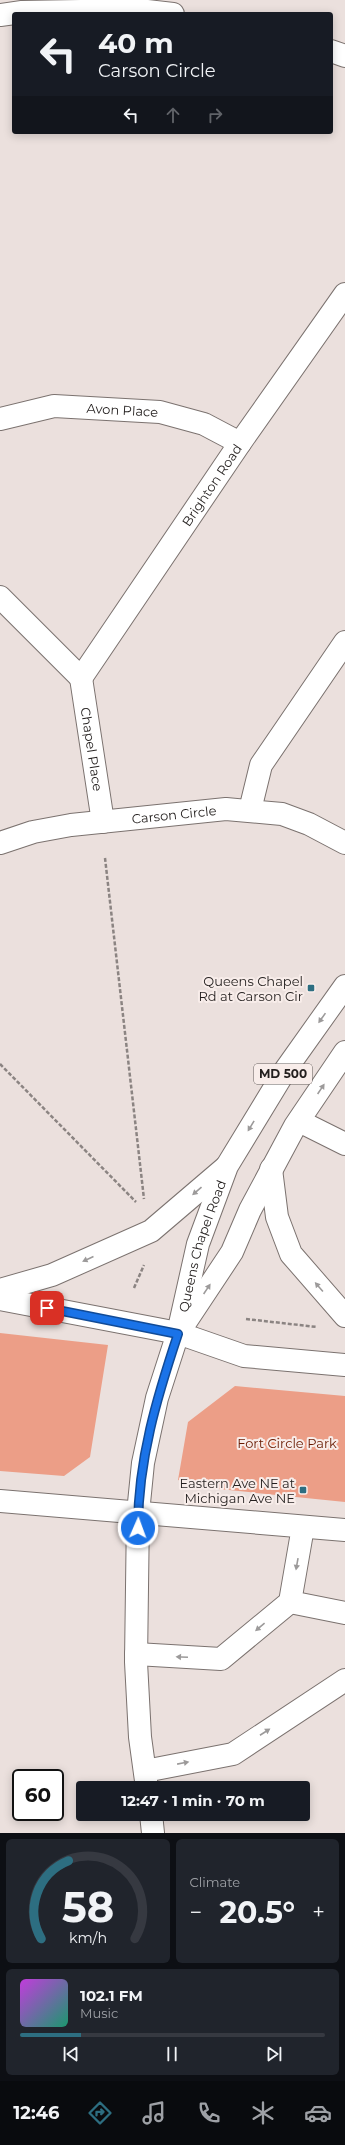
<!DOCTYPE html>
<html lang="en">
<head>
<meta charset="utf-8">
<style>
	:root { --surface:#171b24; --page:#20242c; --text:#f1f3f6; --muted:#9ea1a6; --line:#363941; --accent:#2d6e81 }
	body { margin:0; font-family:Montserrat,sans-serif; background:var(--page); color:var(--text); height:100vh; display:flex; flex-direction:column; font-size:15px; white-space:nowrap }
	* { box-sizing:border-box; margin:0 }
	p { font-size:13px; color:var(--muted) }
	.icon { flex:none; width:22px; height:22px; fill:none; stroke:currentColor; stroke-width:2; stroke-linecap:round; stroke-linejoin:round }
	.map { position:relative; height:1833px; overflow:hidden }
	.details { display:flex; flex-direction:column; gap:6px; padding:6px; background:#0d0f14; flex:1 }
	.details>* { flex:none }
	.guide { position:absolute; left:12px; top:12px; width:321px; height:122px; border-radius:4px; box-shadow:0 2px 10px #0003; background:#171b24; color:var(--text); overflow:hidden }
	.speed { position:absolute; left:12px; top:1769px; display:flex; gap:8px; font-size:20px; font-weight:700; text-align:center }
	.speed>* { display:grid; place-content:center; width:52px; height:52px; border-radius:50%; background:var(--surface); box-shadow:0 2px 10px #0003; line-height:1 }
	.speed .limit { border:2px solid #111; border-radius:6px; background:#fff; color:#111 }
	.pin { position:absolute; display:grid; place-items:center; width:34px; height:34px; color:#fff; margin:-17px; border-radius:8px; box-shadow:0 2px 6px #0006 }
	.me { position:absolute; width:44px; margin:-22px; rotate:2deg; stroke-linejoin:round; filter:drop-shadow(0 0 3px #0008) }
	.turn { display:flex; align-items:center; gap:14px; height:84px; padding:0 20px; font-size:18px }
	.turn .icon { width:52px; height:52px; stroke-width:2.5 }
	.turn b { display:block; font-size:28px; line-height:34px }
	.lanes { display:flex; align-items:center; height:38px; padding:0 20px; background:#0003; justify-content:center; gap:20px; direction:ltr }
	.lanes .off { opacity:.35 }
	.big { font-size:30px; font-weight:700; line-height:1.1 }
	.details .card { flex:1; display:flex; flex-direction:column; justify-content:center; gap:6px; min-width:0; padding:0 14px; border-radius:6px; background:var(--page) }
	.details .dial { align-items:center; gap:0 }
	.dial svg { height:104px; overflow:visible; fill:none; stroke:var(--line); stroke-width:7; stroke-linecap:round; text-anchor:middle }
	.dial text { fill:var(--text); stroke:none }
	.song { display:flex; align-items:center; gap:12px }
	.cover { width:48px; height:48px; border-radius:6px; background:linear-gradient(135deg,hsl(290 70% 55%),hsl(160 70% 35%)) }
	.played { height:4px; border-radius:2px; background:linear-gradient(90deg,var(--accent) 20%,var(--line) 20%) }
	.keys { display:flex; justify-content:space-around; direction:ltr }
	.heat { display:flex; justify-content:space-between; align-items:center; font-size:22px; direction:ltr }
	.details .tiles { flex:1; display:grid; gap:6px; grid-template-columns:1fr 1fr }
	.card:last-child { grid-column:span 2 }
	.trip { position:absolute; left:76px; top:1781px; width:234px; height:40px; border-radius:4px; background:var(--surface); box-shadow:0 2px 10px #0003; font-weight:700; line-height:40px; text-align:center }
	.tab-bar { display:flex; height:64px; justify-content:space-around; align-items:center; background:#090b0e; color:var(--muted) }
	.tab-bar .icon { width:28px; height:28px }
	.tab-bar .selected { color:var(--accent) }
	.tab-bar b { font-size:18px; color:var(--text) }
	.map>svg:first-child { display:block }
	.green { fill:#ec9e87 }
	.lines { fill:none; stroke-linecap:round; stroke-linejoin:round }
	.minor-casing { stroke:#7b726f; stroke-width:24 }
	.major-casing { stroke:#7b726f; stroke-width:24 }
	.path { stroke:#8b8482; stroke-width:2.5; stroke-dasharray:4 2; stroke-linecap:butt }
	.minor { stroke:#fff; stroke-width:22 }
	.major { stroke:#fff; stroke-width:22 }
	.oneway { fill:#9c9a9a }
	.route-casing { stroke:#114b97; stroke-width:10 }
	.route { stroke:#1a73e8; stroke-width:7 }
	.poi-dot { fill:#2d6e81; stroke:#f8edea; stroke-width:1.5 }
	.labels { text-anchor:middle; stroke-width:4; stroke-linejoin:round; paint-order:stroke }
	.shield { fill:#f8edea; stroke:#635d5b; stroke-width:1 }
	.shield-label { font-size:12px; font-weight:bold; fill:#231f1e }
	.street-label { font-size:13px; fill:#231f1e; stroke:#f8edea }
	.poi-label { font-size:13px; fill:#231f1e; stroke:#f8edea; text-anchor:end }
	.park-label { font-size:13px; fill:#681900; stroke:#f8edea }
</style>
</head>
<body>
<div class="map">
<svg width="345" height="1833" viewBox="0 0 345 1833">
	<rect width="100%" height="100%" fill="#ebe0dd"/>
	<path class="green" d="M0,1333L108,1345L90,1457L64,1476L0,1471Z
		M235,1386L345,1396V1502L209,1488L178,1480L188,1422Z"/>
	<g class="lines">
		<g class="minor-casing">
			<g id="minor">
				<path d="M0,15L22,12L139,10L173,14"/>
				<path d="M331,51L345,56"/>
				<path id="s1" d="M0,419L54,406L160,412L204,424L240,443"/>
				<path d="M0,597L81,678"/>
				<path id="s2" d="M81,678L240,443L345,294"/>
				<path id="s3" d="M81,678L103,822"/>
				<path d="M250,810L261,765L345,642"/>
				<path id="s4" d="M0,843L33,832L71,825L226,809L282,814L309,824L345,843"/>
				<path d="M299,1121L345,1144"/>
				<path d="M0,1299L178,1333"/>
				<path d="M0,1501L345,1530"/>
				<path d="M290,1602L345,1613"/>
				<path d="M136,1654L221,1659L290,1602L303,1527"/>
				<path d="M145,1771L233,1754L345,1680"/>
			</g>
		</g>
		<g class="major-casing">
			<g id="major">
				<path d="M271,1169L277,1217L291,1254L345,1316"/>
				<path d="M0,1290L52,1275L151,1231L226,1167"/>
				<path d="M185,1323L232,1252L250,1210L295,1126L345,1052"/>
				<path d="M178,1333L244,1356L345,1365"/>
				<path id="s5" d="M147,1788L140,1737L136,1662L138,1513L143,1463L157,1398L178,1333L198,1244L227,1166L286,1069L345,986"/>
				<path d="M151,1814L153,1833"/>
			</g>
		</g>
		<path class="path" d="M105,858L144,1199
			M0,1064L136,1202
			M134,1288L144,1265
			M246,1319L317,1327"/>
		<use href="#minor" class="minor"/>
		<use href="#major" class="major"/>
	</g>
	<defs><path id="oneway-solid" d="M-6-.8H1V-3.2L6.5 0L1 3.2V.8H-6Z"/></defs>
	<g class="oneway">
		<use href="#oneway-solid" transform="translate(322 1018) rotate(125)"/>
		<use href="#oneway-solid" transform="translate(321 1089) rotate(-56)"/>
		<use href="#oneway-solid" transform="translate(251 1126) rotate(121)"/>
		<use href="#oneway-solid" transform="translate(197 1191) rotate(139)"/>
		<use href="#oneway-solid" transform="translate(88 1259) rotate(156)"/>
		<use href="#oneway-solid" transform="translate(319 1287) rotate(-131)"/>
		<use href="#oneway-solid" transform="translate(207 1289) rotate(-56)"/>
		<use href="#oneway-solid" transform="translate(297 1564) rotate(100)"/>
		<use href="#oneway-solid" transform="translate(260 1627) rotate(140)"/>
		<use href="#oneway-solid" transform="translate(182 1657) rotate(-177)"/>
		<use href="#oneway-solid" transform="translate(265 1732) rotate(-33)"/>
		<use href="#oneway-solid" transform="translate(183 1763) rotate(-11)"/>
	</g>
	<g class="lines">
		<g class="route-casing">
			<path id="route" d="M47,1308L178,1334C157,1397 138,1460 138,1528"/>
		</g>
		<use href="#route" class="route"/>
	</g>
	<g class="poi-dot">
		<rect x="307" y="984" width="8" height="8" rx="2"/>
		<rect x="299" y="1486" width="8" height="8" rx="2"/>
	</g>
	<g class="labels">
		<rect class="shield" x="254" y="1064" width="58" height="20" rx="3"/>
		<g class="shield-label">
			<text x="283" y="1078">MD 500</text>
		</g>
		<g class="street-label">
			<text dy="5" stroke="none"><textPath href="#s1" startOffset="124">Avon Place</textPath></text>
			<text dy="5" stroke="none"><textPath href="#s2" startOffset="233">Brighton Road</textPath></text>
			<text dy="5" stroke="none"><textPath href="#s3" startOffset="72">Chapel Place</textPath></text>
			<text dy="5" stroke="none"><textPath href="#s4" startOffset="177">Carson Circle</textPath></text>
			<text dy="5" stroke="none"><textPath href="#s5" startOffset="551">Queens Chapel Road</textPath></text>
		</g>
		<g class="poi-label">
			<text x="303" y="986">Queens Chapel<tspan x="303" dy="15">Rd at Carson Cir</tspan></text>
			<text x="295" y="1488">Eastern Ave NE at<tspan x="295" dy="15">Michigan Ave NE</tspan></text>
		</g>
		<g class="park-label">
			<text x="287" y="1448">Fort Circle Park</text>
		</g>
	</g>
</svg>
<div class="speed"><div class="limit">60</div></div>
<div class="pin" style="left:47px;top:1308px;background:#d93025"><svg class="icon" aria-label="arrive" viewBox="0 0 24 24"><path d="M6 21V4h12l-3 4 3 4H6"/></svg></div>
<svg class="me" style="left:138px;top:1528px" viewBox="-20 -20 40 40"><circle r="17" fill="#1a73e8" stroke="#fff" stroke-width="3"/><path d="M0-11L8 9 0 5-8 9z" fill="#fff"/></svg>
<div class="trip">12:47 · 1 min · 70 m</div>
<div class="guide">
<div class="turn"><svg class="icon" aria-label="left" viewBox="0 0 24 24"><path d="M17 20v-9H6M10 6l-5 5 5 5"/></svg><div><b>40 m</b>Carson Circle</div></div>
<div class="lanes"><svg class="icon" aria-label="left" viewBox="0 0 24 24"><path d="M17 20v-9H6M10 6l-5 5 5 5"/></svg><svg class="icon off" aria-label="ahead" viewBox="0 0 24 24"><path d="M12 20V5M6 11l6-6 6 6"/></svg><svg class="icon off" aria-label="right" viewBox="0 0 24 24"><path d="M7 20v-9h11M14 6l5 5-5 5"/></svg></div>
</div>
</div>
<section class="details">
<div class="tiles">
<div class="card dial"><svg viewBox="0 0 100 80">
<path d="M14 69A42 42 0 1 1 86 69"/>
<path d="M14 69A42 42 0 0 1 35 9" stroke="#2d6e81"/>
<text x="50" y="56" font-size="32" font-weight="700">58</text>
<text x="50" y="72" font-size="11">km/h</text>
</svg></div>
<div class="card"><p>Climate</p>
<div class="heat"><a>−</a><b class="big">20.5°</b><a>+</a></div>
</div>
<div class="card">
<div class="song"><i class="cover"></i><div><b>102.1 FM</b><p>Music</p></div></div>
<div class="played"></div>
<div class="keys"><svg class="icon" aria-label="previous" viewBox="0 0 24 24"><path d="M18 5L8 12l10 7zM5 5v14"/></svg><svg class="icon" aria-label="pause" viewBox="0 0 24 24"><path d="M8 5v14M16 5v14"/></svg><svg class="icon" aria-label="next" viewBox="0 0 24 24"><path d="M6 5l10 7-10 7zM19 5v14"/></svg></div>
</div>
</div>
</section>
<nav class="tab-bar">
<b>12:46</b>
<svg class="icon selected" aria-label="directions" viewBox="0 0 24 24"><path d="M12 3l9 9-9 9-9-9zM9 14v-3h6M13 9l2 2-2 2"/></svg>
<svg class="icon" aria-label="music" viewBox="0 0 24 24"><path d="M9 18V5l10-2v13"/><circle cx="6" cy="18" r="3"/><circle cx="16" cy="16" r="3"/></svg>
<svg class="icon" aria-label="phone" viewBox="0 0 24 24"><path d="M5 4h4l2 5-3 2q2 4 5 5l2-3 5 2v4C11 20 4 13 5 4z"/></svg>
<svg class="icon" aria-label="climate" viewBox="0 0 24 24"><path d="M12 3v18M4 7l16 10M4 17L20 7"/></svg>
<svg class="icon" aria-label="car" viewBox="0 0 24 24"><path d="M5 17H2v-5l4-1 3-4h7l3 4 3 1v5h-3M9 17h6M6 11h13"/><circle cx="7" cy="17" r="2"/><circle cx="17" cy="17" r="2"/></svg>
</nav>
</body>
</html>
